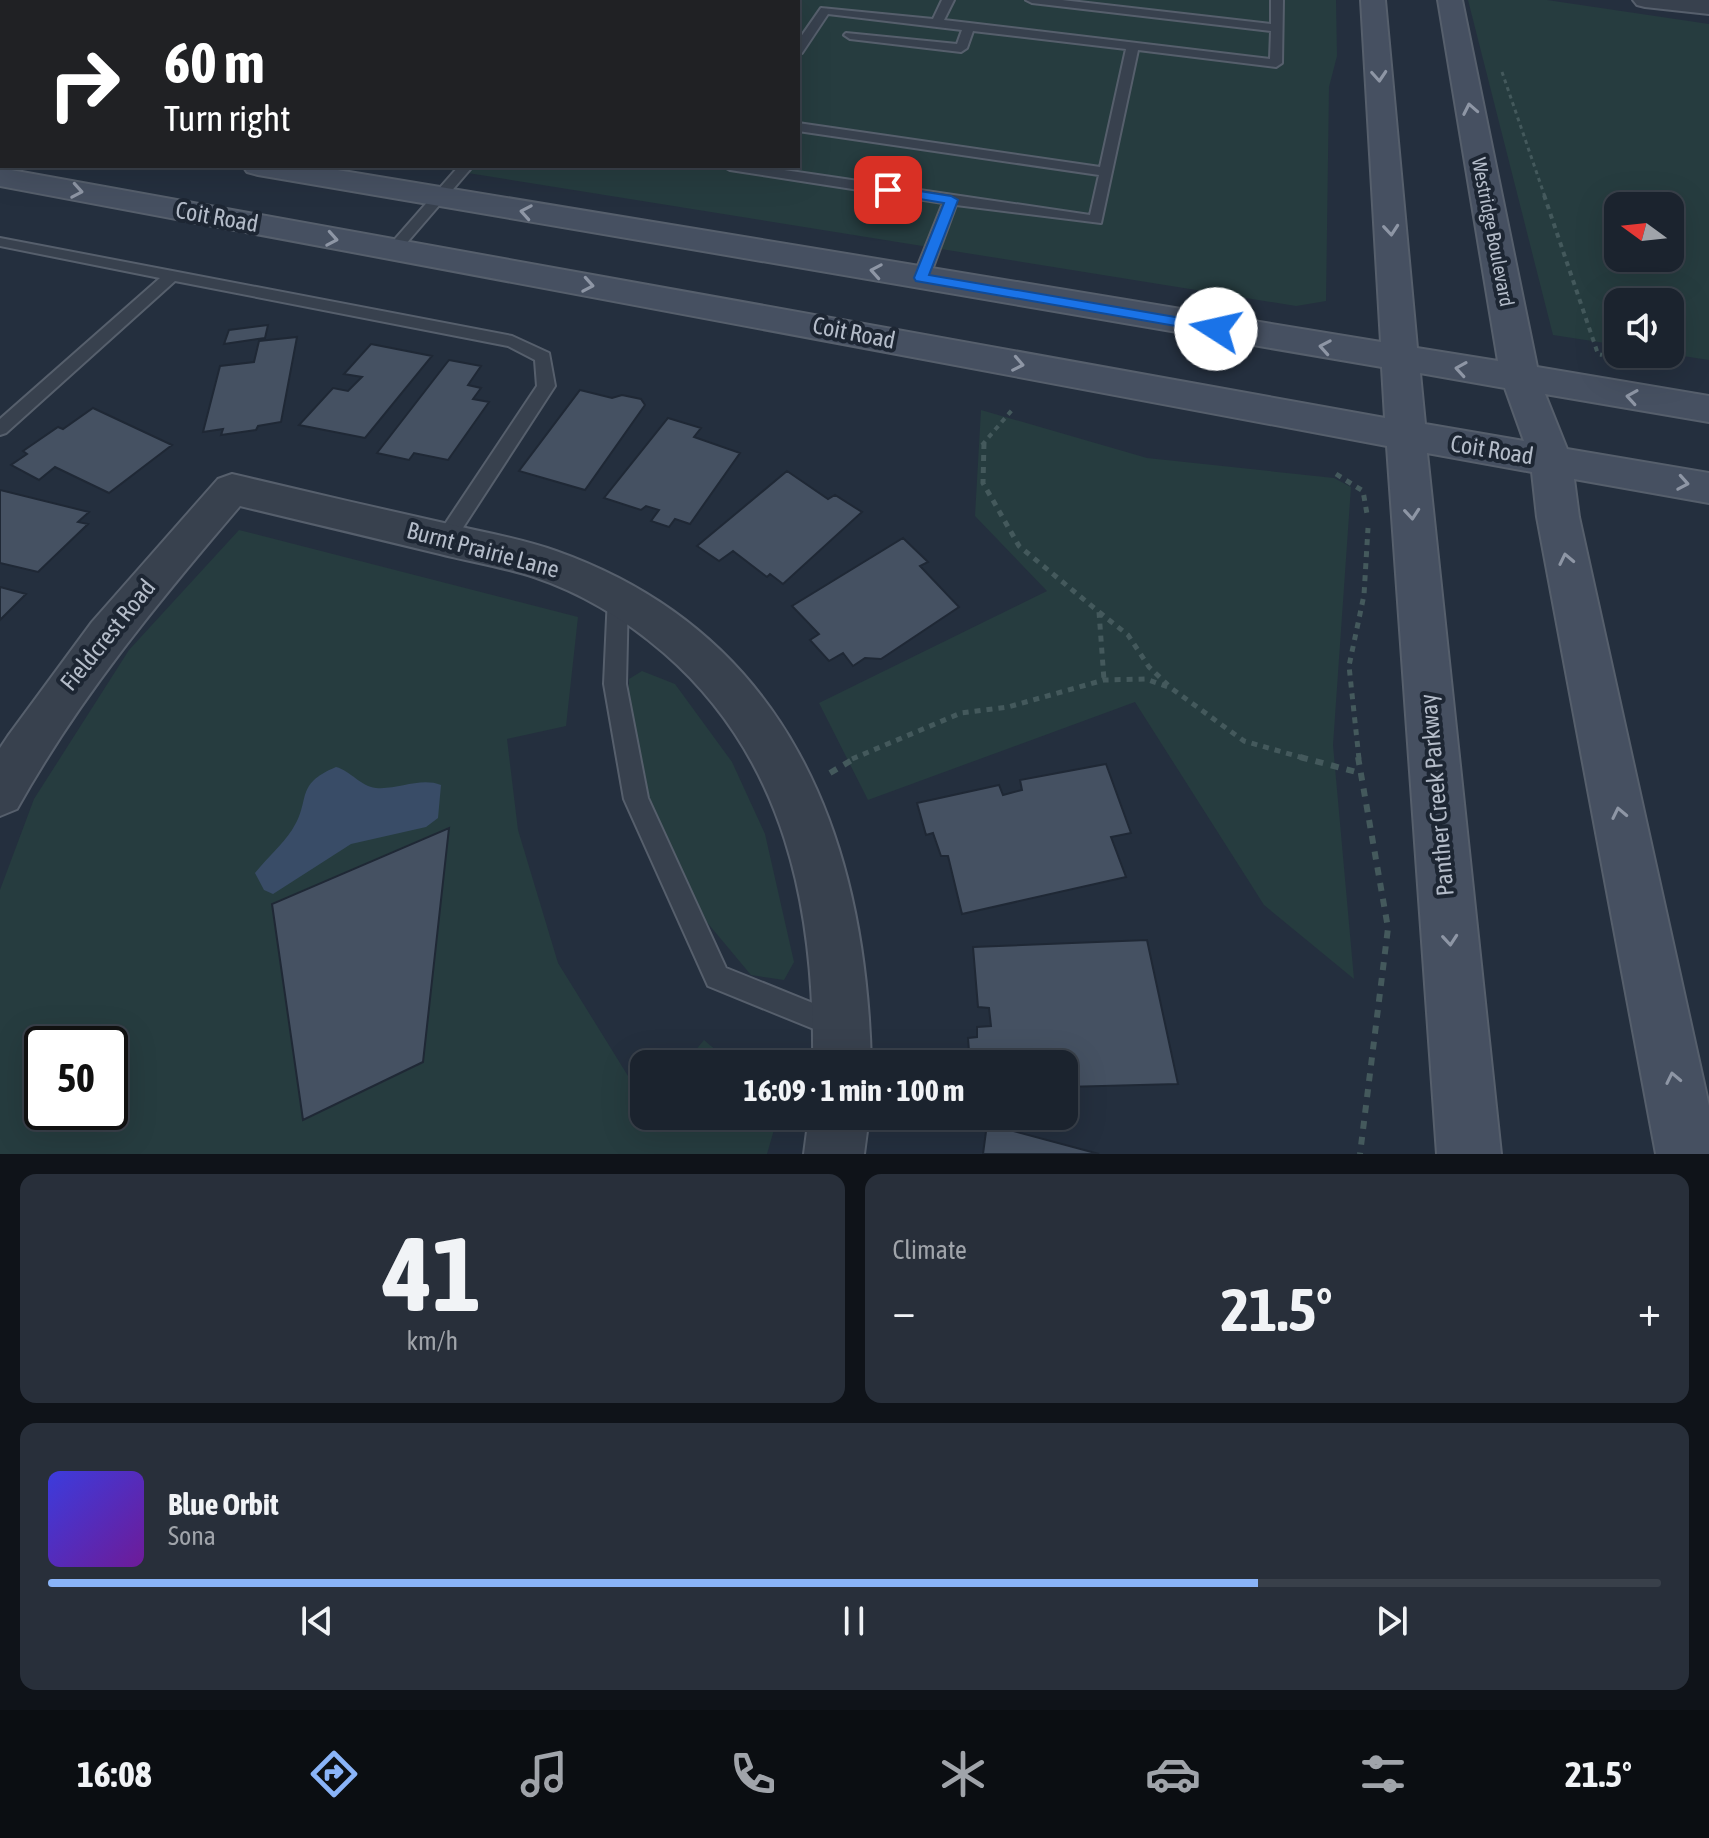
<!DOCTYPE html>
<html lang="en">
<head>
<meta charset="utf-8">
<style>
	:root { --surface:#1b232e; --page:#282f3a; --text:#f1f3f6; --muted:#a0a4aa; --line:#39404a; --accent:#8ab4f8 }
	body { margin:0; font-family:"Asap Condensed",sans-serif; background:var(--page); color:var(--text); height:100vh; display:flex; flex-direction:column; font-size:30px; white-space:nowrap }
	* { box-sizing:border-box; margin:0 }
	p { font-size:26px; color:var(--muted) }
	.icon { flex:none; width:44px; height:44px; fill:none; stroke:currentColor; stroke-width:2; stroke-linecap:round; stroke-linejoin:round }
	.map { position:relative; height:1154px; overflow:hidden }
	.drawer { display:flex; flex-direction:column; gap:20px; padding:20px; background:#0f1319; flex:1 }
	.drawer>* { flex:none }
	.guide { position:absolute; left:0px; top:0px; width:800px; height:168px; box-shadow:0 8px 32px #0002,0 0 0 2px var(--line); background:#202124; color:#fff; overflow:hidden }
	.needle { width:52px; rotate:285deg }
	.controls { position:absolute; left:1604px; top:192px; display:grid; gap:16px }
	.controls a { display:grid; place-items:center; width:80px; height:80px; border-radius:16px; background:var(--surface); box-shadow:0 8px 32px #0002,0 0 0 2px var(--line); font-size:40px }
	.speed { position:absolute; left:24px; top:1026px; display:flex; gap:16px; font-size:40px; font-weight:700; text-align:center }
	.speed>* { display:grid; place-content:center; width:104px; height:104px; border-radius:50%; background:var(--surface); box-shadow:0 8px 32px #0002,0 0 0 2px var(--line); line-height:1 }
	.speed .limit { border:4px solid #111; border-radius:12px; background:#fff; color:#111 }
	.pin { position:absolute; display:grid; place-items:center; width:68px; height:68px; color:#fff; margin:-34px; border-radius:16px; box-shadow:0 4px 12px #0006 }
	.me { position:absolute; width:88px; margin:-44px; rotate:280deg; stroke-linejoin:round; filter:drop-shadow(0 0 6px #0008) }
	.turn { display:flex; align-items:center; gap:28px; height:168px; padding:0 32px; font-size:36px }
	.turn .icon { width:104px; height:104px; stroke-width:2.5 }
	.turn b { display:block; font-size:56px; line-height:68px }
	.big { font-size:60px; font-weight:700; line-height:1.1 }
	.drawer .widget { flex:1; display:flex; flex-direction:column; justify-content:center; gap:12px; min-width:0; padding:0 28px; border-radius:16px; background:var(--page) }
	.drawer .dial { align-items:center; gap:0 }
	.dial b { font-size:104px; line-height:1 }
	.song { display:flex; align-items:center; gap:24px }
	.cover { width:96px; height:96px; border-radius:12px; background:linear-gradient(135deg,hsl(240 70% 55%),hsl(280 70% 35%)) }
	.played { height:8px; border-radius:4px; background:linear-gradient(90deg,var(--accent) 75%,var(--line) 75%) }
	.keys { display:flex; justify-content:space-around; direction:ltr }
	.heat { display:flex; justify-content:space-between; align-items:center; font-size:44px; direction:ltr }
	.drawer .tiles { flex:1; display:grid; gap:20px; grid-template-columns:1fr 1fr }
	.widget:last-child { grid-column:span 2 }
	.trip { position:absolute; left:630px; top:1050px; width:448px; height:80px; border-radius:16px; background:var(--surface); box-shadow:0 8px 32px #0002,0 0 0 2px var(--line); font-weight:700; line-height:80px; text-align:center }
	.dock { display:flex; height:128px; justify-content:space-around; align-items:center; background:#0b0e12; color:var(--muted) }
	.dock .icon { width:56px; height:56px }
	.dock .on { color:var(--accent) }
	.dock b { font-size:36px; color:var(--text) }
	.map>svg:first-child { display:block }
	.green { fill:#263c3f; fill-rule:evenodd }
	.water { fill:#394c67 }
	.building { fill:#455162; stroke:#1f2835; stroke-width:2 }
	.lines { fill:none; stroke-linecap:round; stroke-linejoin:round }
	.service-casing { stroke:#565f6c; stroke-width:4 }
	.minor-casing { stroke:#565f6c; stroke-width:4 }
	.secondary-casing { stroke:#565f6c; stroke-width:4 }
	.path-far3 { stroke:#44595c; stroke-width:3; stroke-dasharray:4 4; stroke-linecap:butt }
	.path-far2 { stroke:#44595c; stroke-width:4; stroke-dasharray:5 5; stroke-linecap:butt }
	.path-far1 { stroke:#44595c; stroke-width:5; stroke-dasharray:6 6; stroke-linecap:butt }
	.path { stroke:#44595c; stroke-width:6; stroke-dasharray:8 8; stroke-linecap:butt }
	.service { fill:#38414e; fill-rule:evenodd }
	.minor { fill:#38414e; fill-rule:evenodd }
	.secondary { fill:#465061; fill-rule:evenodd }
	.oneway { stroke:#8e96a5 }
	.route { fill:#1a73e8; stroke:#114b97; stroke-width:2 }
	.labels { text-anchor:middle; stroke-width:8; stroke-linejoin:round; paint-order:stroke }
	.far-street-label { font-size:20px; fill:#b4bcc9; stroke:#1d2633 }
	.street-label { font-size:24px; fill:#b4bcc9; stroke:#1d2633 }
</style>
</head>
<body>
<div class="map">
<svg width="1709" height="1154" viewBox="0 0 1709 1154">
	<rect width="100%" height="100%" fill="#242f3e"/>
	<path class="green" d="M328,0H1336L1337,56L1329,87L1326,301L1296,306L424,166H798V2H325Z
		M1468,0H1547L1709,24V360L1670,354V302H1618V345L1553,335ZM1670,206V258H1618V206Z
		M981,410L1147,458L1334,478L1351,487L1333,745L1354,979L1264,905L1135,702L868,800L819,703L1047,591L975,516Z
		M239,530L578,617L566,726L507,739L518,830L558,963L633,1084L644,1087V1116H778L767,1154H0V890L34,799L129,650ZM42,1044H110V1112H42Z
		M642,671L675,684L732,762L765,834L794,962L784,980L751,975L695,908L647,809L629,726V679Z
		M704,1040L732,1064H684Z"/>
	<path class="water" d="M336,767C351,771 360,786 376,788C398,790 420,777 441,785L438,818L426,827L351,844L273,894L264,890L255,873C267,858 282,845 292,830C312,800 293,785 336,767Z"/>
	<path class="building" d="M268,325L265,338L224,344L229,330Z
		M297,337L281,422L258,426L256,430L221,435L223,429L203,432L220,366L254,362L259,341Z
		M371,344L432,356L365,438L299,425L333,388L348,391L362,377L344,374Z
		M449,360L481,366L468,385L481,388L473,399L489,402L448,460L414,453L409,460L377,453Z
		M580,390L612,398L622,395L641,399L645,405L585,490L519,471Z
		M93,408L172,445L109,493L55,467L39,480L11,465L27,454L23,451L58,427L63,429Z
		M668,418L701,428L694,437L740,453L690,524L675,519L669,527L651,521L659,510L646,506L641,510L604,498Z
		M787,471L828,499L835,495L862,512L783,584L770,574L767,577L733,551L719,561L697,546Z
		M0,490L89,512L78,522L88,524L38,572L0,563Z
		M903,538L928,562L920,566L959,607L881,659L865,658L853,666L843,653L829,661L810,640L819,634L792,606Z
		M0,587L26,594L0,620Z
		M1106,764L1131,833L1111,837L1126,877L962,914L948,856H941L933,833L926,835L917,803L999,785L1003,795L1022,790L1020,780Z
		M449,828L423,1062L303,1120L272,904Z
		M1147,940L1178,1084L1064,1087V1064H970L968,1038L977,1037V1027L991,1026L989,1008L978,1007L973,947Z
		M987,1124L1099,1154H983Z"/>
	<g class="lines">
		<g class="service-casing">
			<path id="service" d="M942,0H954L944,20L1270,59L1271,31L1032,3L1026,0H1062L1271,24V0H1283L1282,63L1276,67L1138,50L1101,223L956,205L929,278L921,283L913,278L943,203L730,170L723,166H757L1090,215L1099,175L798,131V123L1100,167L1126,49L973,31L967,48L961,52L850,39L844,35L846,33L957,44L962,30L828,14L802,53L798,54V41L821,8L933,19Z
				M459,166H473L398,253H388V247Z
				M0,238L512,336L549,353L555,386L453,543H439L436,538L439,533L537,386L535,360L508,346L175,281L6,433L0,435V419L160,278L0,246Z
				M618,588L625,590L628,596L626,684L648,798L726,968L845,1016L849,1025L845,1034L836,1038L708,986L624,799L604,684L608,596L611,590Z"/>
		</g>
		<g class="minor-casing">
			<path id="minor" d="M132,0H169L171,2H134Z
				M1633,0H1709V14L1645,7L1637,5Z
				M232,474C303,491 373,507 444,523C481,532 520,538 556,551C787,633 866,835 871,1064H813C815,909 786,759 664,653C626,620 582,593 534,577C504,567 471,562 440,554C374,538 307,522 240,506C158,602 79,698 17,809L0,816V748L8,736L92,622L218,479Z
				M809,1116H869L864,1154H804Z"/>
		</g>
		<g class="secondary-casing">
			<path id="secondary" d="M1361,0H1385L1417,348L1498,361L1438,0H1462L1537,367L1709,396V422L1545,394L1567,449L1709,473V503L1574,479L1579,517L1709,1106V1154H1656L1537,517L1532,472L1427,453L1501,1154H1437L1387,446L0,186V168L1385,418L1382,367L258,175L247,172L243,166H313L1381,342ZM1420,373L1505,388L1524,441L1425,424Z
				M0,113H2V131H0Z"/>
		</g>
		<path class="path-far3" d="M1502,72L1545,197"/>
		<path class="path-far2" d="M1544,195L1598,354L1602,355
			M982,445L1012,410"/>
		<path class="path-far1" d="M984,443L983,483L1019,546L1099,612L1104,680
			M1336,474L1363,491L1367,514
			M1099,612L1128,635L1149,667L1168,685
			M852,759L961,713L1008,707L1104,680L1146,679L1171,688L1244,741L1307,759
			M1359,759L1349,666L1364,595L1368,528"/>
		<path class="path" d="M1300,757L1360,773
			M1358,757L1388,928L1360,1154
			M830,773L857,757"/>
		<use href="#service" class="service"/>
		<use href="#minor" class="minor"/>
		<use href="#secondary" class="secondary"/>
	</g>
	<defs><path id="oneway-chevron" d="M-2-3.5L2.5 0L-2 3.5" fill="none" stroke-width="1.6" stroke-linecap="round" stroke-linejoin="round" transform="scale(2)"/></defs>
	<g class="oneway">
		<use href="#oneway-chevron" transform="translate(1379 76) rotate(86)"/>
		<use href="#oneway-chevron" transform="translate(1470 109) rotate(-101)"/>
		<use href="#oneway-chevron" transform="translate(77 191) rotate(10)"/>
		<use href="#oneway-chevron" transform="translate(526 212) rotate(-170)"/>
		<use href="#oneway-chevron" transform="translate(1391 230) rotate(85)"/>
		<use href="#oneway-chevron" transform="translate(332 239) rotate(10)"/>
		<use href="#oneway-chevron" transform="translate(876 271) rotate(-170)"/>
		<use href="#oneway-chevron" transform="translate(588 285) rotate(10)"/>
		<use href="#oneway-chevron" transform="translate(1325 347) rotate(-170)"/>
		<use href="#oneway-chevron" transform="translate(1018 364) rotate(11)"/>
		<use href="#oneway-chevron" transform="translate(1461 369) rotate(-171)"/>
		<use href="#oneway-chevron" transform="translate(1632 397) rotate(-171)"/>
		<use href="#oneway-chevron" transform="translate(1683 483) rotate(10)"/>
		<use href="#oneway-chevron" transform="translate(1412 514) rotate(85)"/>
		<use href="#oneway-chevron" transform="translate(1566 559) rotate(-102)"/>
		<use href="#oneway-chevron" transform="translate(1619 813) rotate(-102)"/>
		<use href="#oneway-chevron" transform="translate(1450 940) rotate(85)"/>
		<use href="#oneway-chevron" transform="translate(1673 1078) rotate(-102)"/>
	</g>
	<path class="route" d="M888,186L951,196L958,200L929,275L1216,324L1223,329L1216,333L916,281L914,278L944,203L884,193V187Z"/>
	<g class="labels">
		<g class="far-street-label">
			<text transform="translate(1493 232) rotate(79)" y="7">Westridge Boulevard</text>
		</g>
		<g class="street-label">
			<text transform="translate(217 217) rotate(10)" y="8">Coit Road</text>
			<text transform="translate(854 333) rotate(11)" y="8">Coit Road</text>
			<text transform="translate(1492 450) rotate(9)" y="8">Coit Road</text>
			<text transform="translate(483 550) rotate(15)" y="8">Burnt Prairie Lane</text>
			<text transform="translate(108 635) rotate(-51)" y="8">Fieldcrest Road</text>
			<text transform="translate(1437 795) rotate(-95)" y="8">Panther Creek Parkway</text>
		</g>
	</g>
</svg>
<div class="controls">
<a><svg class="needle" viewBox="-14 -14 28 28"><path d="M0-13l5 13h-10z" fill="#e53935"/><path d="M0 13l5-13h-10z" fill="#a0a4aa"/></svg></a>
<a><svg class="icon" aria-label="sound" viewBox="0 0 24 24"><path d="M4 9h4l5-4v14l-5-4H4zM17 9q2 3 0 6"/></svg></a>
</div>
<div class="speed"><div class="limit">50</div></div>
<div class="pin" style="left:888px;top:190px;background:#d93025"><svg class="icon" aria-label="arrive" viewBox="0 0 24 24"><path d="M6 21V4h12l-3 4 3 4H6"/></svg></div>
<svg class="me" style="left:1216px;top:329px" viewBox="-20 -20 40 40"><circle r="19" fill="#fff"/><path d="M0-13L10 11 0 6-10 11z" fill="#1a73e8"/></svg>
<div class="trip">16:09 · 1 min · 100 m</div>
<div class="guide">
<div class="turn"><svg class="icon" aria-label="right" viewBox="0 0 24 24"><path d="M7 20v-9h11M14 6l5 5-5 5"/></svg><div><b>60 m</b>Turn right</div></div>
</div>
</div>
<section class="drawer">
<div class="tiles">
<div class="widget dial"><b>41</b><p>km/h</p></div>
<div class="widget"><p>Climate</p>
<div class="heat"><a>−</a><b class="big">21.5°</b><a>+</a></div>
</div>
<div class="widget">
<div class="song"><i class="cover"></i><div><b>Blue Orbit</b><p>Sona</p></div></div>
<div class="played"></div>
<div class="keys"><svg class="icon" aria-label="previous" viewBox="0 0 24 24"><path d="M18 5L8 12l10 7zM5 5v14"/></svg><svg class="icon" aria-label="pause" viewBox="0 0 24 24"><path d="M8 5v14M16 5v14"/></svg><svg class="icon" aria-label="next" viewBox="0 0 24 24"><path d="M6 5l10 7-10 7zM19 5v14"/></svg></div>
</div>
</div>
</section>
<nav class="dock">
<b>16:08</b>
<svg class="icon on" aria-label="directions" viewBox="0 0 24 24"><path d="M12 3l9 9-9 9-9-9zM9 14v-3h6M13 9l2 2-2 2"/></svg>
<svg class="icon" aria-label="music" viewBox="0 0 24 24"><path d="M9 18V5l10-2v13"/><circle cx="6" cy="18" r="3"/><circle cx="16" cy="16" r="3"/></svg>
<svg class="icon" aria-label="phone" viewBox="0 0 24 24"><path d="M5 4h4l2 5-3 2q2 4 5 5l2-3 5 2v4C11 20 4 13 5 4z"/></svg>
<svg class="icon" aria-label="climate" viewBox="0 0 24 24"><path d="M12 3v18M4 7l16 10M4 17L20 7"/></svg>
<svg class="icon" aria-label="car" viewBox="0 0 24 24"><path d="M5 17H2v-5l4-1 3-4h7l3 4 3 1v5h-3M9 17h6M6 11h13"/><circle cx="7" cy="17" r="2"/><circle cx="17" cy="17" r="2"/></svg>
<svg class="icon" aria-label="filters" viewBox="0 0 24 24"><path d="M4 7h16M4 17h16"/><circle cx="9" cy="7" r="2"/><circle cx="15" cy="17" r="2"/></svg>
<b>21.5°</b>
</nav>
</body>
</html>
